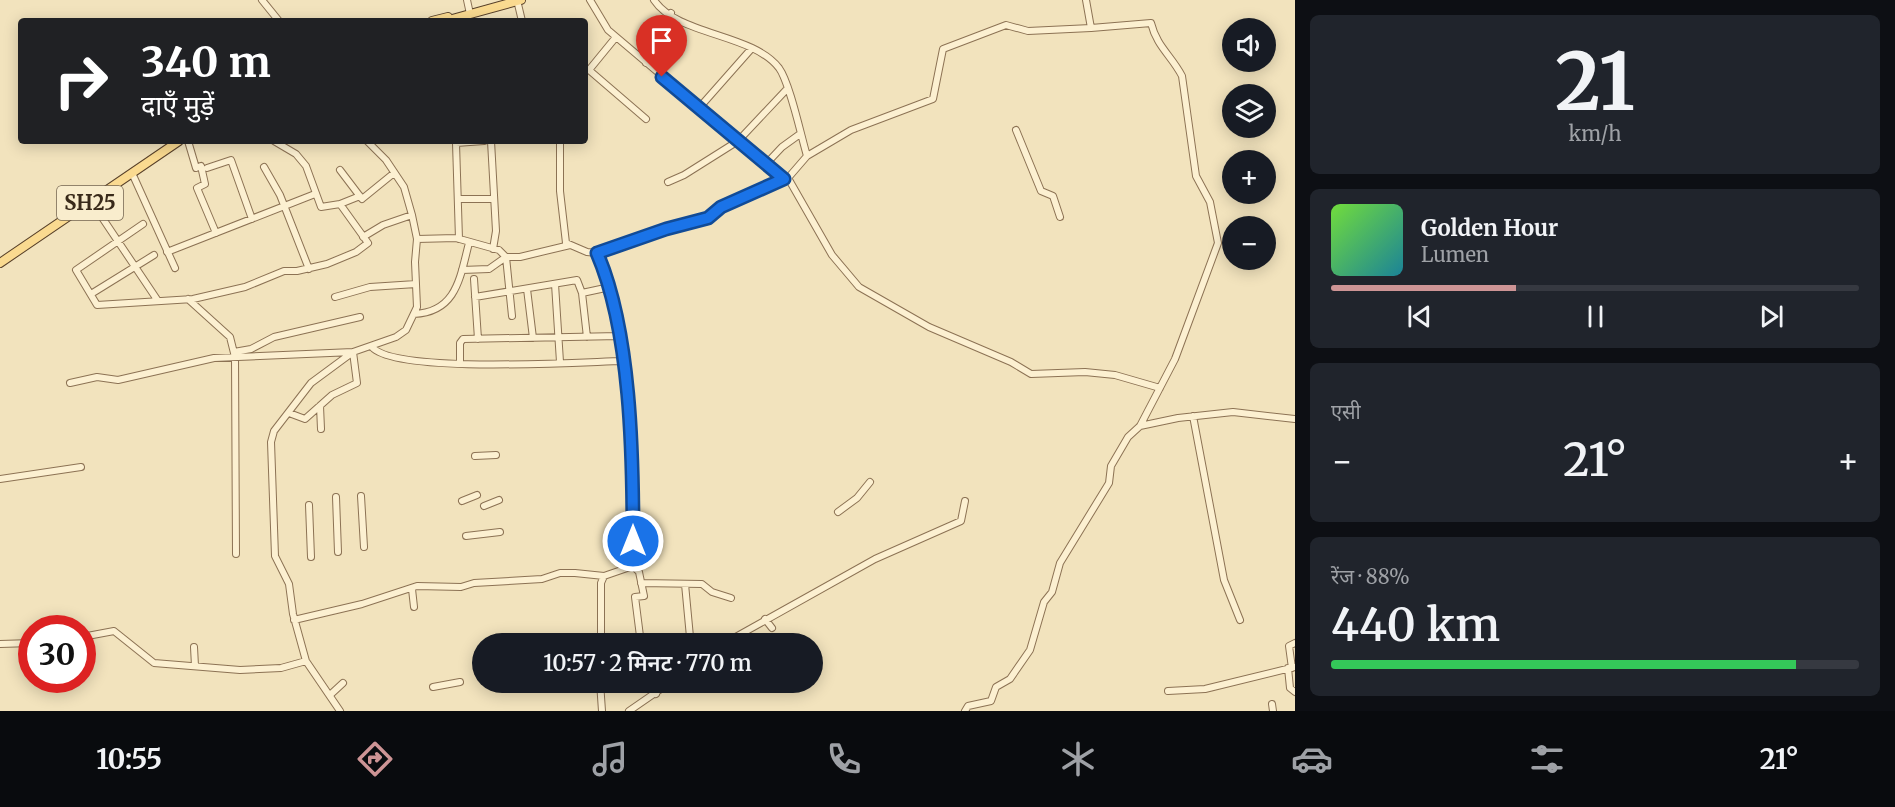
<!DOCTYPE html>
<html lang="hi">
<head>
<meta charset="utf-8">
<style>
	:root { --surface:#171b24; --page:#20242c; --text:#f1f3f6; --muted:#9ea1a6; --line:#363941; --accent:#cd9495 }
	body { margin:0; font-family:Merriweather,"Noto Sans Devanagari",serif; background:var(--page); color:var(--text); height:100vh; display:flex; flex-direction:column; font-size:22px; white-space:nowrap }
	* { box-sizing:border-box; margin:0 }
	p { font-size:20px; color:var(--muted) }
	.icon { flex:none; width:33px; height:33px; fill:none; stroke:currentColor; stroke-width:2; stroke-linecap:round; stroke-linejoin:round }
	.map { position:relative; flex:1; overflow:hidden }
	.side { display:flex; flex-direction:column; gap:15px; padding:15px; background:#0d0f14; width:600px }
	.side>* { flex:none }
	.banner { position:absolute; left:18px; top:18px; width:570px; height:126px; border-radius:6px; box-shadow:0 3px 15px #0003; background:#202124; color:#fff; overflow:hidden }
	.controls { position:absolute; left:1222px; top:18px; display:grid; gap:12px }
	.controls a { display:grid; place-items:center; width:54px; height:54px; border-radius:50%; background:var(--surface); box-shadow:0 3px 15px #0003; font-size:30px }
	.speed { position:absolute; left:18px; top:615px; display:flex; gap:12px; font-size:30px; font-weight:700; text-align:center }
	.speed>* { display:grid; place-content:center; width:78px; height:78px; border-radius:50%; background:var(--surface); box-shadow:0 3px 15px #0003; line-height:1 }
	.speed .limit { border:9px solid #d22; background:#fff; color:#111 }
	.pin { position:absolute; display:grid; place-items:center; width:51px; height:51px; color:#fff; margin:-62px -26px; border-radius:50% 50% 50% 0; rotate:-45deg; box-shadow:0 0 6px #0007 }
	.pin .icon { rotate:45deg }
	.me { position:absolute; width:66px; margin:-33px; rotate:0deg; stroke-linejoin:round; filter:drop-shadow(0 0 4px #0008) }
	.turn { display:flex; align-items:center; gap:21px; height:126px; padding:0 24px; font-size:27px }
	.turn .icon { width:78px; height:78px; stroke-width:2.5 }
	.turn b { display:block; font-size:42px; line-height:51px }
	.big { font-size:45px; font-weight:600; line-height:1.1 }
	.side .card { flex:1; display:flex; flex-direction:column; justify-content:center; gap:9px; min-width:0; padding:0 21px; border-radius:9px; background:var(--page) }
	.side .dial { align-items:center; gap:0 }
	.dial b { font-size:78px; line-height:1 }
	.song { display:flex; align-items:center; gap:18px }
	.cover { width:72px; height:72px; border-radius:9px; background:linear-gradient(135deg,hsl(100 70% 55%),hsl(190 70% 35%)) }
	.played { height:6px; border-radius:3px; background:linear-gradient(90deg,var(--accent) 35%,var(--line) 35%) }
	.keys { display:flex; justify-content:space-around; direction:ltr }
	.heat { display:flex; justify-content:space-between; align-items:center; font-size:33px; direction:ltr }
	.charge { height:9px; border-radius:4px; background:linear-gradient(90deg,#34c759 88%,var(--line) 0) }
	.trip { position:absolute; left:472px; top:633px; width:351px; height:60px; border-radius:30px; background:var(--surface); box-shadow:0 3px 15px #0003; font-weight:600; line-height:60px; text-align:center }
	.tabs { display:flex; height:96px; justify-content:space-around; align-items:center; background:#090b0e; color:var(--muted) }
	.tabs .icon { width:42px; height:42px }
	.tabs .selected { color:var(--accent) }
	.tabs b { font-size:27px; color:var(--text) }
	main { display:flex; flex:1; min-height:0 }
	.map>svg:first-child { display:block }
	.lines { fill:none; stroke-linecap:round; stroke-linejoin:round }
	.minor-casing { stroke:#8c7254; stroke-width:8 }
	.major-casing { stroke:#584029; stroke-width:10 }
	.minor { stroke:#fcf0d1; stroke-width:6 }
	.major { stroke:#fada90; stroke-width:8 }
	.route-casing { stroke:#114b97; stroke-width:15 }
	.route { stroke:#1a73e8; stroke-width:10 }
	.labels { text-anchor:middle; stroke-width:6; stroke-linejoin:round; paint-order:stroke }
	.shield { fill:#f9edcd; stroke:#736450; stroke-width:1.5 }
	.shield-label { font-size:20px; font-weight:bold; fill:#392a1a }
</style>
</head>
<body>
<main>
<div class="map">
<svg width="1295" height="711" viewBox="0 0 1295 711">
	<rect width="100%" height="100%" fill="#f2e3bd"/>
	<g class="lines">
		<g class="minor-casing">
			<path id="minor" d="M262,0L279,21
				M467,0L470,14
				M517,0L522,21
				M590,0L608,30L784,179
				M616,37L589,70L646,119
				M646,63L671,13
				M699,108L752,48
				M1016,130L1041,191L1053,196L1060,217
				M188,141L196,168L201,166L205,184L197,188L216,233
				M274,141L296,154L306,166L321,207L340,204L360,196
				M491,141L496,231L493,249
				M560,141V191L566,243L587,252L597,253L666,229L708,218L721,207L788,178L807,156C801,136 790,83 779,68C752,33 678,36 654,0
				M807,156L851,130L933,99L943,49L1006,25L1028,31L1091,28
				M766,164L782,147L800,134
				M264,167L280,195L309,269
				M207,168L231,160L252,219
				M340,170L362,199L394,173
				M132,173L175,268
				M788,178L832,255L859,287L929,327L1011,362L1031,374L1085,372L1115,375L1160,388
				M668,182L684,175L738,141L787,89
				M458,199H494
				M91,201L158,301
				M143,224L76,270L97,305L193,299L245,287L284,271H297L327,264L356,252L368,243L340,204
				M363,237L383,225L412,215
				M417,239L456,238L499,250L506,257H520L570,245
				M459,239L456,143L484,141
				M167,252L315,194
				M597,253C612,287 617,322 622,359C632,428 634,496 633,566L604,576L601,583V644
				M506,257L512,316
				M462,270L489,269L506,257
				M474,279L478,339
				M555,284L560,362
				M527,289L533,338
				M582,293L587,337
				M91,294L154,255
				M335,297L370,287L416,284
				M475,297L577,280L582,293L610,287
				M188,299L230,337L235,357L236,554
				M414,314C457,312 460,277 469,243
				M372,347C395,374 580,362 622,361
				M234,352L251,349L274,337L360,317
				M460,363V343L463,339L619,336
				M70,383L97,377L118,380L214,358L353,352L396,337L406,330L417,307L415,262L417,239L412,215L404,187L386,160L367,141
				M320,406L321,429
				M289,413L305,419L332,395L357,383L353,352L311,383L274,431L271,442L275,556L289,584L293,614L306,661L340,711
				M1193,416L1224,580L1240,620
				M1140,426L1178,418L1233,412L1295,419
				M475,456L496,455
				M0,479L81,467
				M361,496L364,547
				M336,497L338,552
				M462,501L477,495
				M309,505L311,557
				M484,506L499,500
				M838,512L857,498L870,482
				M466,536L500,532
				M633,566L639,572L644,596L635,597L641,644
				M641,583L702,584L712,592L731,598
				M685,584L690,637L694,644
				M412,589L414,607
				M765,619L772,628
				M294,620L362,604L417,586L461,587L474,583L542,579L560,573H575L604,576
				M82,637L114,631L154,663L240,670L281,668L306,661
				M0,644L32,643
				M723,644L875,559L961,521L965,501
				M194,647L195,666
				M1288,668L1290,688L1295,692
				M1292,668L1289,646L1295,643
				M600,682L602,711
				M649,682L656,694
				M433,687L460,682
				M1168,691L1205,689L1295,667
				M330,695L343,683
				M1272,704L1273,711
				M629,711L671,682
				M965,711L968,706L991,701L996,687L1010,679L1030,650L1044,602L1052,592L1060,563L1109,483L1111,466L1128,437L1140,426L1175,359L1218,243L1210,202L1196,176L1182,76C1171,55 1157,47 1151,23L1091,28L1086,0"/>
		</g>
		<g class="major-casing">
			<path id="major" d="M432,21L448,17
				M445,21L521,0
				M0,263L179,141"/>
		</g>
		<use href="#minor" class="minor"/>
		<use href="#major" class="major"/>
	</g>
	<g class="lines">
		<g class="route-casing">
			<path id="route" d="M633,541C633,455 631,331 597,253L666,229L708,218L721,207L784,179L662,77"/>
		</g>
		<use href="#route" class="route"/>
	</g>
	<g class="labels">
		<rect class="shield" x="57" y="186" width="66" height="34" rx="4.5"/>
		<g class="shield-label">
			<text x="90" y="210">SH25</text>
		</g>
	</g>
</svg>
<div class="controls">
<a><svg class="icon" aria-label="sound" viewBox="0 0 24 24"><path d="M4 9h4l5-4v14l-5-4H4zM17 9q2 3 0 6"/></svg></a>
<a><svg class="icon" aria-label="layers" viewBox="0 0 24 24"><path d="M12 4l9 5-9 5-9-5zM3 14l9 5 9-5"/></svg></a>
<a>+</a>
<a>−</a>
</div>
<div class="speed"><div class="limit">30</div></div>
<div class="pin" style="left:662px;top:77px;background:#d93025"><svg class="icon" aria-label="arrive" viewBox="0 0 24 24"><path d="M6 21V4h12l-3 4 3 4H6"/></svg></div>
<svg class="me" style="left:633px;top:541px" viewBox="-20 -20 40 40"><circle r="17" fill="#1a73e8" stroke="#fff" stroke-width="3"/><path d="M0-11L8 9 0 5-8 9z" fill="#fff"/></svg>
<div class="trip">10:57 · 2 मिनट · 770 m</div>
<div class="banner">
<div class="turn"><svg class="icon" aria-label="right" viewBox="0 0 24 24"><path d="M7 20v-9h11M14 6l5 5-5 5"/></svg><div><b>340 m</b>दाएँ मुड़ें</div></div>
</div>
</div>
<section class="side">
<div class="card dial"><b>21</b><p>km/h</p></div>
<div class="card">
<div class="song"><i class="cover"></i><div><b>Golden Hour</b><p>Lumen</p></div></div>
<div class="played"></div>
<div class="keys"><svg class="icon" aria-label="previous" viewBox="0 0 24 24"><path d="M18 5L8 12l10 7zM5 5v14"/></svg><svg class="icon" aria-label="pause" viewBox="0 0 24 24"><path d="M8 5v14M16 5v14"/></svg><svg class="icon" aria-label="next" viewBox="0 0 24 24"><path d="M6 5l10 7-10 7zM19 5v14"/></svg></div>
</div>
<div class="card"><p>एसी</p>
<div class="heat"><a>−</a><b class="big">21°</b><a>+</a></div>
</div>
<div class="card"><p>रेंज · 88%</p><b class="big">440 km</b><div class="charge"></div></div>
</section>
</main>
<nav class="tabs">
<b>10:55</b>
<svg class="icon selected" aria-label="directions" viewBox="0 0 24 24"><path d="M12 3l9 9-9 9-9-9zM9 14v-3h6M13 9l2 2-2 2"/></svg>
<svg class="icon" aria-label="music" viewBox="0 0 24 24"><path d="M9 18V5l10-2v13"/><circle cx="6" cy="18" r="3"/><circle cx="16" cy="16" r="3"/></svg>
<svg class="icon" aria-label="phone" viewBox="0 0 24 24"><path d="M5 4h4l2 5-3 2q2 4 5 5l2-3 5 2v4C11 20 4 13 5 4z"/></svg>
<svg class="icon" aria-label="climate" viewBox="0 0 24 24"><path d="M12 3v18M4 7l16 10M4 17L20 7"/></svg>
<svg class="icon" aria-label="car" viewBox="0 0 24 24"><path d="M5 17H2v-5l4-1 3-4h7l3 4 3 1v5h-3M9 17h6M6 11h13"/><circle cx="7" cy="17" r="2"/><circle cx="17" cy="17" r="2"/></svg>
<svg class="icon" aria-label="filters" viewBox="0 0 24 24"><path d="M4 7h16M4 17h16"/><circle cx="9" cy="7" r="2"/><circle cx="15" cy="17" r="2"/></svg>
<b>21°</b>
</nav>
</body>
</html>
